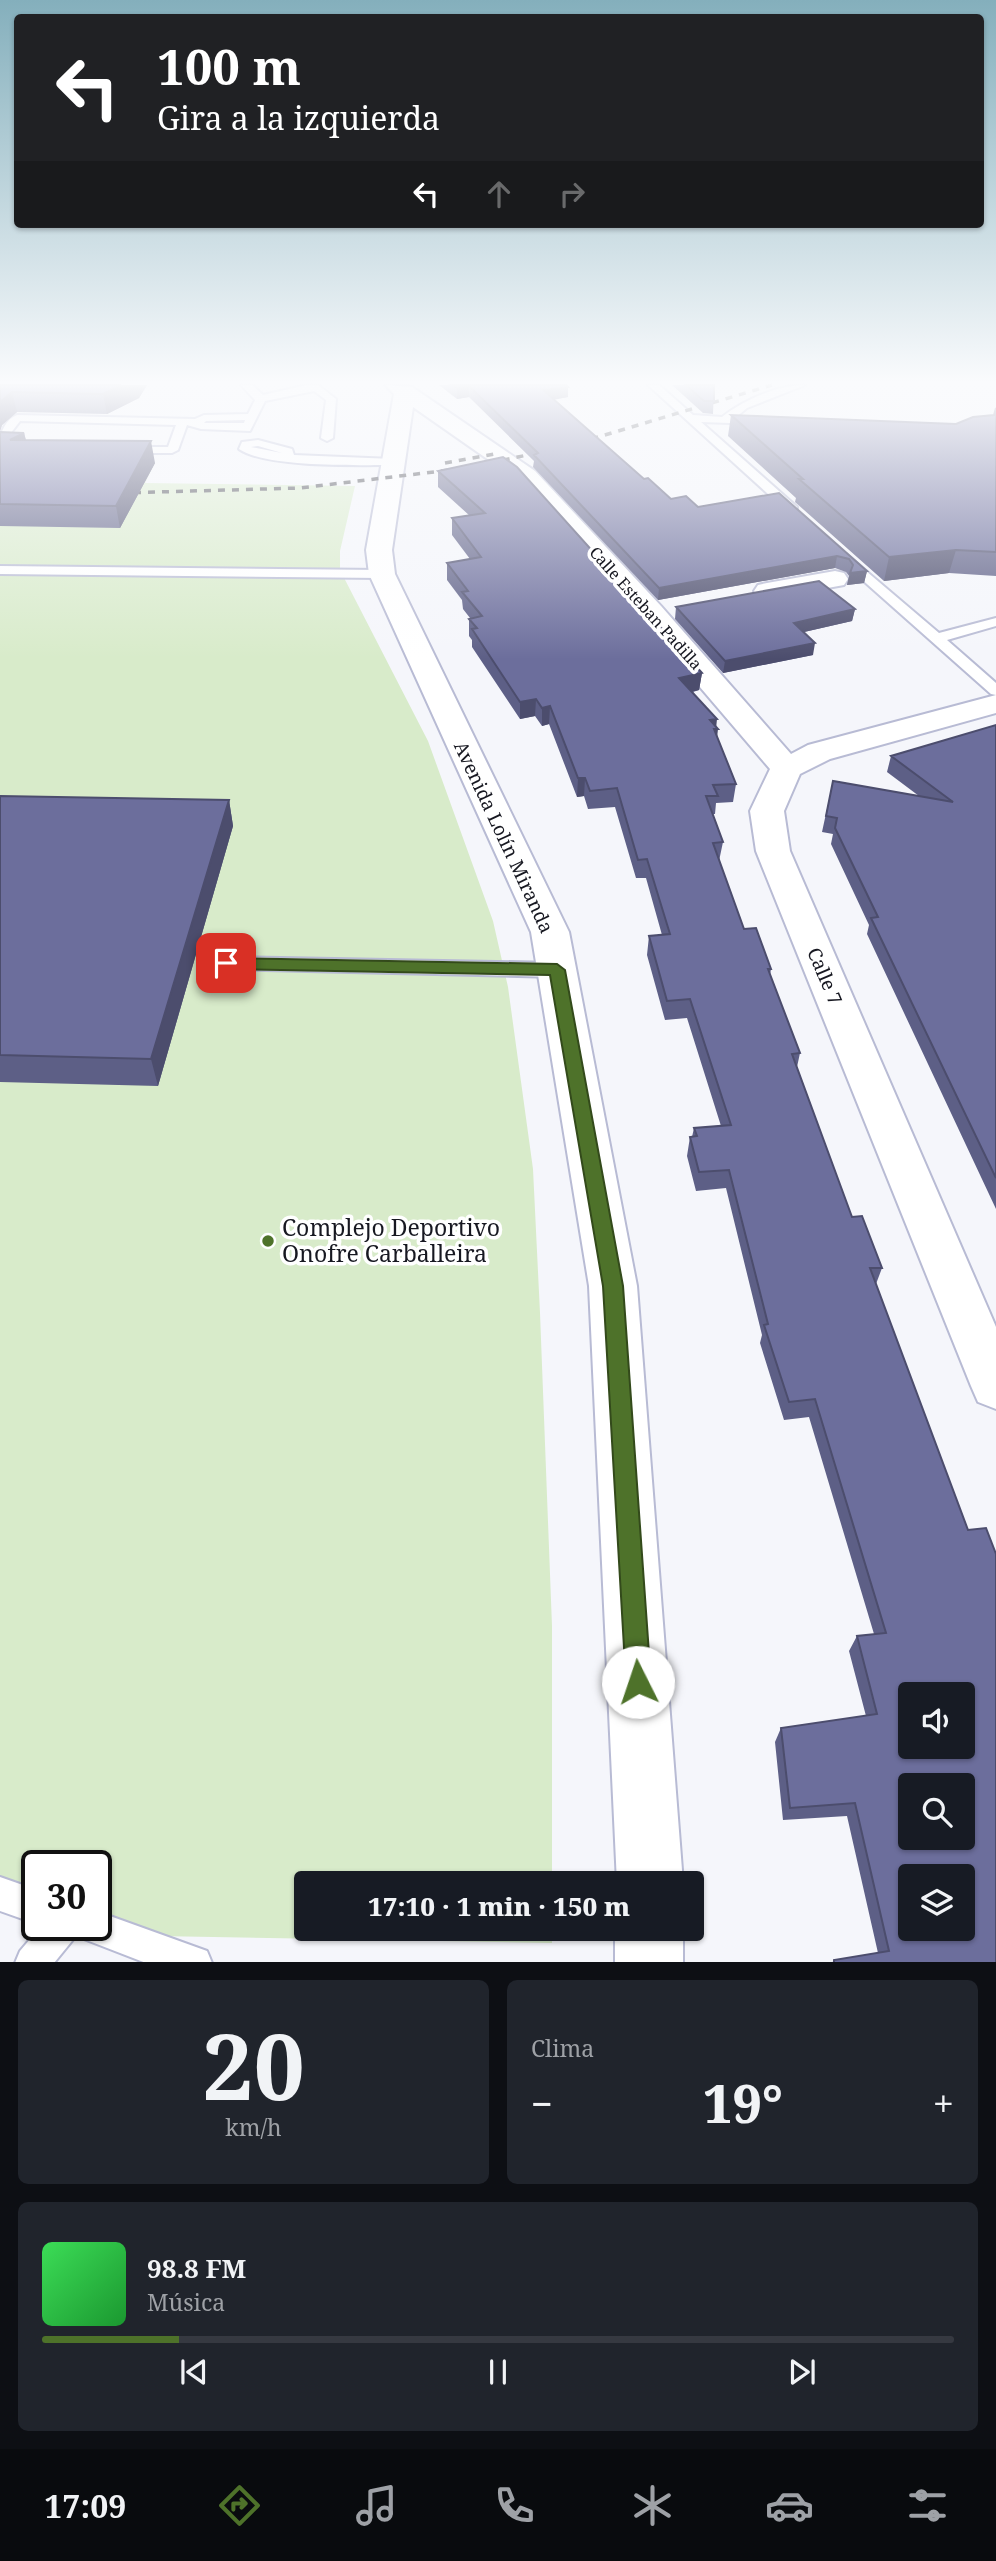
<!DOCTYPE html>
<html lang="es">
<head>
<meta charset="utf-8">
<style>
	:root { --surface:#171b24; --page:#20242c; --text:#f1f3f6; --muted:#9ea1a6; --line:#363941; --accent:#4e722a }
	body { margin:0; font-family:"Noto Serif",serif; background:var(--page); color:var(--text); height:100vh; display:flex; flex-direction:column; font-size:26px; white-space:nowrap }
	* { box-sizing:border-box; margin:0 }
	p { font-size:23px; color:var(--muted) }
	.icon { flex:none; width:38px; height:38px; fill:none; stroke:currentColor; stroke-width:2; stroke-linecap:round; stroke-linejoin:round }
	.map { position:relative; height:1962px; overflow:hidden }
	.drawer { display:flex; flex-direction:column; gap:18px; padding:18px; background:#0d0f14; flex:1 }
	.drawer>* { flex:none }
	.top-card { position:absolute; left:14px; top:14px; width:970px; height:214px; border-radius:7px; box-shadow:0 2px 5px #0004; background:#202124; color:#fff; overflow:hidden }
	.buttons { position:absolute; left:898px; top:1682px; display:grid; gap:14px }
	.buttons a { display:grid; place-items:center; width:77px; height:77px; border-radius:7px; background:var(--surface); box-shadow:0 2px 5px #0004; font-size:35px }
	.speed { position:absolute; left:21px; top:1850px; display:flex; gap:14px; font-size:35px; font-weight:700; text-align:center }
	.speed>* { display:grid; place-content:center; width:91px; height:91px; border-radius:50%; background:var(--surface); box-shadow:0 2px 5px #0004; line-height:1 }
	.speed .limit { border:4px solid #111; border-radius:10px; background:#fff; color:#111 }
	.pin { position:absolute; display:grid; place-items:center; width:60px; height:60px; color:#fff; margin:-30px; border-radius:14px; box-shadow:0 4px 10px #0006 }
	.me { position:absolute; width:77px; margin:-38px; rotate:356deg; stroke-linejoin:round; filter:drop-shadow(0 0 5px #0008) }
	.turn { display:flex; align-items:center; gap:24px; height:147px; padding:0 28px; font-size:32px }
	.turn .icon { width:91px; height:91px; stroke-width:2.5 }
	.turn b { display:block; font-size:49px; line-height:60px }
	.lanes { display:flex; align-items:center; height:66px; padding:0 28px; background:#0003; justify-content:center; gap:35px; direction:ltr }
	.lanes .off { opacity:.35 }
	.big { font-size:52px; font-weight:800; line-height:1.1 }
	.drawer .card { flex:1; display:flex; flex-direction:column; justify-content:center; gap:10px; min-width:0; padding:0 24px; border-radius:10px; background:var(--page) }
	.drawer .dial { align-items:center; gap:0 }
	.dial b { font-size:91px; line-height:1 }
	.song { display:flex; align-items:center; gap:21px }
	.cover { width:84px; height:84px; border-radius:10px; background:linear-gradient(135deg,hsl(130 70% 55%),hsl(130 70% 35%)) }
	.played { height:7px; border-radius:4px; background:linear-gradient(90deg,var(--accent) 15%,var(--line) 15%) }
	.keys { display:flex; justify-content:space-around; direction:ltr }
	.heat { display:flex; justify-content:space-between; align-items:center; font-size:38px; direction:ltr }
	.drawer .tiles { flex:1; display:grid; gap:18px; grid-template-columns:1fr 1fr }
	.card:last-child { grid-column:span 2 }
	.trip { position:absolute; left:294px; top:1871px; width:410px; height:70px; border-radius:7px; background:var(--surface); box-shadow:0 2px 5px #0004; font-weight:800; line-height:70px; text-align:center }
	.tab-bar { display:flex; height:112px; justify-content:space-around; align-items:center; background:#090b0e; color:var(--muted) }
	.tab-bar .icon { width:49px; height:49px }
	.tab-bar .current { color:var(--accent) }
	.tab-bar b { font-size:32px; color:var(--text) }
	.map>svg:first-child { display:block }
	.green { fill:#d8ebca }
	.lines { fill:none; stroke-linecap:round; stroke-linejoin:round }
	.service-casing { stroke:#b8bbd4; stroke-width:4 }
	.minor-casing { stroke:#b8bbd4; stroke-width:4 }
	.service { fill:#fff; fill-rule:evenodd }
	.minor { fill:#fff; fill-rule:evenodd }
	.rail { stroke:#3f4049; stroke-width:3.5; stroke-dasharray:7 7; stroke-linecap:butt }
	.wall { fill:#5d5f86 }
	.shaded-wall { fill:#4c4d6d }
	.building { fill:#6c6e9c; stroke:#4c4d6d; stroke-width:2; fill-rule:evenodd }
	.route { fill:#4e722a; stroke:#334a1b; stroke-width:2 }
	.poi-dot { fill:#4e722a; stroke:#fff; stroke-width:2.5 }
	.labels { text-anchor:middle; stroke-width:7; stroke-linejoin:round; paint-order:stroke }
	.far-street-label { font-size:16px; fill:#171821; stroke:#fff }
	.street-label { font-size:19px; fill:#171821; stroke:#fff }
	.near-poi-label { font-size:23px; fill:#171821; stroke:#fff; text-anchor:start }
</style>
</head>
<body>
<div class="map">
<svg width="996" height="1963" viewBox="0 0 996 1963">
	<rect width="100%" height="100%" fill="#f5f6fb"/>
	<path class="green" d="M0,461L155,463L145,483L355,486L340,551V570L428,741L493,921L508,987L533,1169L540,1313L552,1626V1883H306V1928L552,1929V1943L156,1936L96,1916V1866H37V1895L0,1883Z"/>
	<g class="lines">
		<g class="service-casing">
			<path id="service" d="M241,385H252L263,395L307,385H318L336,399L333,438L327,441L321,438L326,400L314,391L265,401L250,431L201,429L187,425L178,450L172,453H128L122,450L128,447H168L176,425L20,421L4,442L0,443C0,432 6,419 17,415L195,419L204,415L248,414L255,400ZM245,420L244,423H204L206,421Z
				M648,385H659L693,415L722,417C744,400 777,385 805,385L747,408L735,418L759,420V424L701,422L797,507V513H789Z
				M258,440L292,449L294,455L393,459L399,462L393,465C359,465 266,468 239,449L242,442ZM258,446L282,453L251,447Z
				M846,554L939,633L996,618V626L947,640L996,683V695L991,694L841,561L840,558Z
				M0,566L382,570L389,574L382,578L0,574Z
				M226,957L557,963L564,965L567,970L564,975L557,977L226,969L219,968L217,963L219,958Z
				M0,1877L37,1890V1924L0,1911Z
				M96,1911L207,1951L212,1963H146L76,1936L54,1963H15L20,1951L42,1925H96Z"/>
		</g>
		<g class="minor-casing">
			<path id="minor" d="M385,385L412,387L535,471L661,606L791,754L808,745L996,695V713L830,759L800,774L784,811L790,851L996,1327V1409L978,1402L971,1386L756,851L750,811L770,769L641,618L519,481L413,407L392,550L395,574L569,932L637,1286L683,1883H617L589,1286L531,932L369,574L366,550L394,394Z
				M835,571L844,573L848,579L844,585L767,599L758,597L754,591L758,585L767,583Z
				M615,1928H683V1963H615Z"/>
		</g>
		<use href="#service" class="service"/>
		<use href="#minor" class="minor"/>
		<path class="rail" d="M578,443L772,385
			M445,463L500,453
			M489,463L547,451
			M120,493L300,488L458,469"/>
	</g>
	<path class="wall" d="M0,385H147L139,398L107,414L17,412L2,425L0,431Z
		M439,385H566L568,387V397L553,400L644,479L671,499L698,507L779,493L867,571L864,583L847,585L849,576L846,572L835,568L658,600L533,467L534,461L469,397L457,399Z
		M672,385H714L713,414L703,413Z
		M996,408V576L949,573L884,581L795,502L796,498L728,436L731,415L956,424L994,415Z
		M0,432L24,433L26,440L155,463L120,528L0,526Z
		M438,471L702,673L699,690L693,692L716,727L717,737L736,784L733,802L716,803L715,814H713L723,842L719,861L744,929L771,969L770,975L800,1053L797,1067L852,1217L882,1268L876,1284L996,1963H832L834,1960L878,1953L847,1816L783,1820L775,1742L781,1728L866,1716L849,1651L857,1636L874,1634L809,1417L784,1420L760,1343L762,1335L726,1188L696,1191L687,1156L690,1137H692L694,1128L721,1126L687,1018L665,1020L647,955L649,936L662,935L646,878H636L615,807L588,809L584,796L577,797L549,724L542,726L535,716L520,719L472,647V640L469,636V619L470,618L463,609L462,600L447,580V563L470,559L452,535V518L470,516L438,487Z
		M676,607L855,609L852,621L804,632L813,655L723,673L675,619Z
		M996,725V1209L867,934L869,925L831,844L833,834L822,832L833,781L919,796L887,772L891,756Z
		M0,796L229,800L233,826L158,1086L0,1082Z"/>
	<path class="shaded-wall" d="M121,385H147L139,398L107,414L103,394Z
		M469,386V397L457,399V388Z
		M568,387V397L543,401V390Z
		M12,392L17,412L2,425L0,431V402Z
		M24,433L29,454L10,440Z
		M151,441L155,463L120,528L116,506Z
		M956,550L949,573L884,581L889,557Z
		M837,556L835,568L658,600L659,588Z
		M867,571L864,583L847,585L850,573Z
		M855,609L852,621L791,635L794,623Z
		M815,643L813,655L723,673L725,661Z
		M702,673L699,690L677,695L679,678Z
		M536,699L535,716L520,719V702Z
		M550,706L549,724L542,726V708Z
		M717,719L716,729H718L716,747L710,720Z
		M578,778H585L584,796L577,797Z
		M229,800L233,826L158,1086L151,1059Z"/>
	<path class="building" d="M0,385H121L103,394L12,392L0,402Z
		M452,385H566L568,387L543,390L644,479L648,478L671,499L686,496L698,507L779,493L867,571L850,573L853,565L849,559L837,556L659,588L534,455L538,453L469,386L457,388Z
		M686,385H714V401H704Z
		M996,408V552L956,550L889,557L799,479H803L731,415L956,424L973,417L994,415Z
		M0,432L24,433L10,440L151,441L116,506L0,504Z
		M503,457L517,467L702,673L679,678L717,719L710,720L718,729H714L736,784L713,785L718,796H706L723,842L713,843L744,929L756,928L771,969H768L800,1053L792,1054L852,1217L862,1216L882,1268H870L968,1530L986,1528L996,1554V1963H834V1960L889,1951L855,1803L790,1808L781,1728L877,1714L857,1636L886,1633L815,1399L789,1402L764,1325L768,1324L729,1170L699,1172L690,1137L697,1136L694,1128L731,1125L690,999L667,1001L649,936L670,934L647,859L638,860L617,788L590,791L585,778H578L550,706L542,708L536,699L520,702L472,629L477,628L469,619L482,616L462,592L468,591L447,563L481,557L452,518L485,513L438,471ZM910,1694H962V1746H910ZM910,1785H962V1838H910ZM910,1876H962V1928H910Z
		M819,581L855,609L794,623L815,643L725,661L676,607Z
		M996,725V1178L871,918L878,917L835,828L837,818L826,816L833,781L953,802L891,756Z
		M0,796L229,800L151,1059L0,1055Z"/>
	<linearGradient id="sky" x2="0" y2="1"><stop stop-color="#84afbc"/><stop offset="0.58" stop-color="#fafbfd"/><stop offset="1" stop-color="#fafbfd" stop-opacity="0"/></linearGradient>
	<rect width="996" height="659" fill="url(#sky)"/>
	<path class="route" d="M226,958L557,964L565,970L623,1286L651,1682L647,1690L638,1694L630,1690L626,1682L603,1286L550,975L226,969L218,963Z"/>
	<circle class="poi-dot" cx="268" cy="1241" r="7"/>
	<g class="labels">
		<g class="far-street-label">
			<text transform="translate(646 608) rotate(48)" y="6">Calle Esteban Padilla</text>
		</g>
		<g class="street-label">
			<text transform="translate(504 837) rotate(65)" y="7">Avenida Lolín Miranda</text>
			<text transform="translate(825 976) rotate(67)" y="7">Calle 7</text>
		</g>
		<g class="near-poi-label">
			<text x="282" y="1236">Complejo Deportivo<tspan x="282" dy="26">Onofre Carballeira</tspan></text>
		</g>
	</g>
</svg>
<div class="buttons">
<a><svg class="icon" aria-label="sound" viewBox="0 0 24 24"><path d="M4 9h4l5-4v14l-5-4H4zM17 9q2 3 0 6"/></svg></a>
<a><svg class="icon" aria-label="search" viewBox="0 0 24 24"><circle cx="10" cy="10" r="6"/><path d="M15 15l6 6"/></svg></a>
<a><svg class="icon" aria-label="layers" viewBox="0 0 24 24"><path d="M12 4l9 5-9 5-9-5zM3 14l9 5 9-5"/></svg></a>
</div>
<div class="speed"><div class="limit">30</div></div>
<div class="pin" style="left:226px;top:963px;background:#d93025"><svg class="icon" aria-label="arrive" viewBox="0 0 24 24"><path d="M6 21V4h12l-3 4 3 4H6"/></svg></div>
<svg class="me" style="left:638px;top:1682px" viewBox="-20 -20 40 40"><circle r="19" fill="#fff"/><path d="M0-13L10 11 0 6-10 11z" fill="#4e722a"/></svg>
<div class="trip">17:10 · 1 min · 150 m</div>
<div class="top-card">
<div class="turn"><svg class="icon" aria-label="left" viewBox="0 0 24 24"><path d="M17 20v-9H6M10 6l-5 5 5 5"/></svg><div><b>100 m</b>Gira a la izquierda</div></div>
<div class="lanes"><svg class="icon" aria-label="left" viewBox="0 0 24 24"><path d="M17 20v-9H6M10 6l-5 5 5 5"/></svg><svg class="icon off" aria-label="ahead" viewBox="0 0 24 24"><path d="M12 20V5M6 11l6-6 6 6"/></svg><svg class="icon off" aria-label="right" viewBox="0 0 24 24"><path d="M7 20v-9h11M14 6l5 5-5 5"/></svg></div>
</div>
</div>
<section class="drawer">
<div class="tiles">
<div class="card dial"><b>20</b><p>km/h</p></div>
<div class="card"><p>Clima</p>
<div class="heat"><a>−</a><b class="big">19°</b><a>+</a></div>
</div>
<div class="card">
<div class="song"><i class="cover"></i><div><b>98.8 FM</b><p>Música</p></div></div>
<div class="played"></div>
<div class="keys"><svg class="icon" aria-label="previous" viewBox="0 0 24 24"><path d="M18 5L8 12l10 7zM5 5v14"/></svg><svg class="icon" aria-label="pause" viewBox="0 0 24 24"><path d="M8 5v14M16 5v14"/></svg><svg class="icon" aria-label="next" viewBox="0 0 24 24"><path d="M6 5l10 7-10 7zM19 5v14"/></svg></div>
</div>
</div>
</section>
<nav class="tab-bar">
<b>17:09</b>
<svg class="icon current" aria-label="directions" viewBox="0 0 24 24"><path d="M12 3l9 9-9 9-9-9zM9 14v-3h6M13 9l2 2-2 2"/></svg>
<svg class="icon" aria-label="music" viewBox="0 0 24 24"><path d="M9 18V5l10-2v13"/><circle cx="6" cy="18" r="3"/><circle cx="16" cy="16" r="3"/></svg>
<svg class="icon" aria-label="phone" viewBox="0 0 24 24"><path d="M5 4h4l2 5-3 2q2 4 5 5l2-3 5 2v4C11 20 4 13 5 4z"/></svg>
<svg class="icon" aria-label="climate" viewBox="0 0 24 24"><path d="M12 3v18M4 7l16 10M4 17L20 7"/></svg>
<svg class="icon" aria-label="car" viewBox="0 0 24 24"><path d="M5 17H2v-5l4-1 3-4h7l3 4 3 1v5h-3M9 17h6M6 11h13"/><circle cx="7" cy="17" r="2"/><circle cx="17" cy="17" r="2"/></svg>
<svg class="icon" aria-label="filters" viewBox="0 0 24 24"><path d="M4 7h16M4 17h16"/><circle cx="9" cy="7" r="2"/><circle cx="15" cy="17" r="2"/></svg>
</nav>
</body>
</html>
